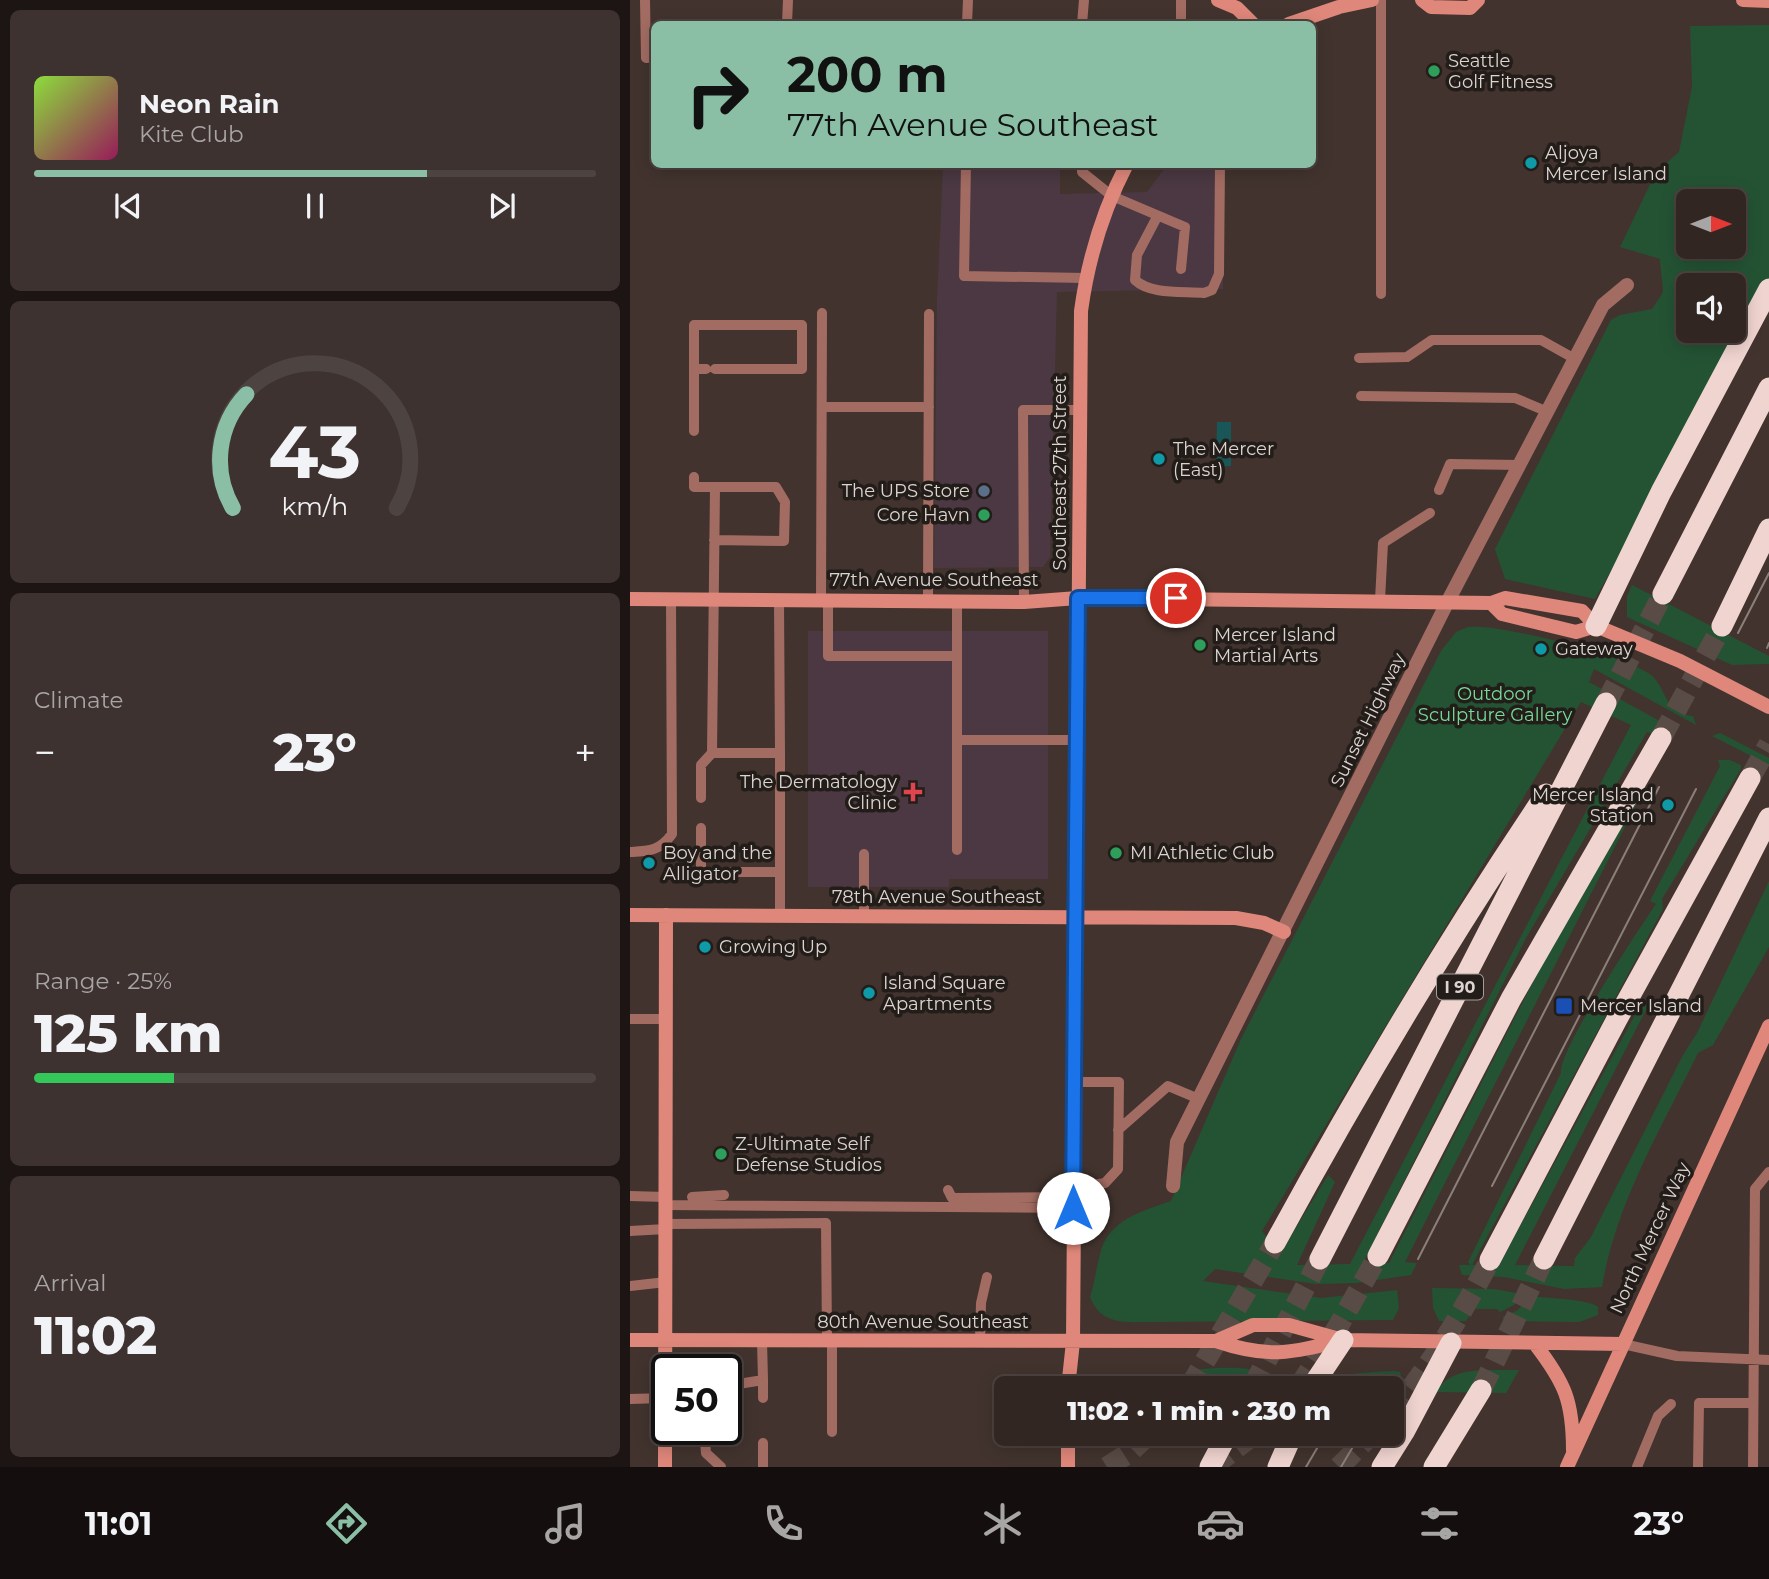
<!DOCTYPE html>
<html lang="en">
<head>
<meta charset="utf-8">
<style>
	:root { --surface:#322622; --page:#3d322f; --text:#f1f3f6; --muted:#a8a5a5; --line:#4d4340; --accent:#8abfa5 }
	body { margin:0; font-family:Montserrat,sans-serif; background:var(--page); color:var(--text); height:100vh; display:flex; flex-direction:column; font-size:26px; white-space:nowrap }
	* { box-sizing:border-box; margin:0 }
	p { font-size:23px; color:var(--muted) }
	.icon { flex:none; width:38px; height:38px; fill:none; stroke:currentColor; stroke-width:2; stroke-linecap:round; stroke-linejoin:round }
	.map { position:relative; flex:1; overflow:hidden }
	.sheet { display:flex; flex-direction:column; gap:10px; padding:10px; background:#1c1513; width:630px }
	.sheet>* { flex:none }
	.hud { position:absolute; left:21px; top:21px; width:665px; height:147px; border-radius:10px; box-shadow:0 4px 18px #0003,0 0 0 2px var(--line); background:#8abfa5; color:#111; overflow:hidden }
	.needle { width:46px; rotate:90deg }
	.buttons { position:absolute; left:1046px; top:189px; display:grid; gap:14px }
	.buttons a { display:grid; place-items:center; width:70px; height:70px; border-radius:10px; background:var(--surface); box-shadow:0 4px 18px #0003,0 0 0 2px var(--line); font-size:35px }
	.speed { position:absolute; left:21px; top:1354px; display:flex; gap:14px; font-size:35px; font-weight:700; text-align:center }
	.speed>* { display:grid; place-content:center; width:91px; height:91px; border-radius:50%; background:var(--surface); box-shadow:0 4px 18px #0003,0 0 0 2px var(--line); line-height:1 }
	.speed .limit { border:4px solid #111; border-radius:10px; background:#fff; color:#111 }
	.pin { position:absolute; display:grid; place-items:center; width:60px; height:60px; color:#fff; margin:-30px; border:4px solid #fff; border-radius:50%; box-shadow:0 2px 7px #0007 }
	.me { position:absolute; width:77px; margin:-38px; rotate:0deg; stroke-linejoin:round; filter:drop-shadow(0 0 5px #0008) }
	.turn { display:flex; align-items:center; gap:24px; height:147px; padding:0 21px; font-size:32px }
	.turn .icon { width:91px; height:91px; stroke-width:2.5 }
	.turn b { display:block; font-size:49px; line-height:60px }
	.big { font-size:52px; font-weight:800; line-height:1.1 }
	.sheet .widget { flex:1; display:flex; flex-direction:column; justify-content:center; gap:10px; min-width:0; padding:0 24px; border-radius:10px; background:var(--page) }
	.sheet .dial { align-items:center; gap:0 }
	.dial svg { height:182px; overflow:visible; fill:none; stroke:var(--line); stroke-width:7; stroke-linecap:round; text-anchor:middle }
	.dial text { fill:var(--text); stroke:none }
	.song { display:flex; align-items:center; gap:21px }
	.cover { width:84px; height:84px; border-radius:10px; background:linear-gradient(135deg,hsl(90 70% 55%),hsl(330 70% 35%)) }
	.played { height:7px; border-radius:4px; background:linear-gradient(90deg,var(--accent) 70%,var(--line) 70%) }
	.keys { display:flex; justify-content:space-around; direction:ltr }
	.heat { display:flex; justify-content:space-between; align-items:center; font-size:38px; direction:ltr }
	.charge { height:10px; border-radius:5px; background:linear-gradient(90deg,#34c759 25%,var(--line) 0) }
	.trip { position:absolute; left:364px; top:1376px; width:410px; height:70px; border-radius:10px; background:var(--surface); box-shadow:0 4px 18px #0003,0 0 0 2px var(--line); font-weight:800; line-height:70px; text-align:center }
	.tabs { display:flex; height:112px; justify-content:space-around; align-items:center; background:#140f0e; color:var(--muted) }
	.tabs .icon { width:49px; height:49px }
	.tabs .on { color:var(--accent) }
	.tabs b { font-size:32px; color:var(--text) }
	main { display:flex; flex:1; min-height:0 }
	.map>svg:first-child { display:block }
	.commercial { fill:#4b3842 }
	.green { fill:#245334; fill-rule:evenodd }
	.water { fill:#185657 }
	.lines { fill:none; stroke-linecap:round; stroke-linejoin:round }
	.highway-tunnel { stroke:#594b46; stroke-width:21; stroke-dasharray:21 10; stroke-linecap:butt }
	.lane { stroke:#a36c62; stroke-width:10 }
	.street { stroke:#a36c62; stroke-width:14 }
	.secondary { stroke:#df877a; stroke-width:14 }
	.highway { stroke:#f0d4cf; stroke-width:21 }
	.tram { stroke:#8b7f7a; stroke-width:2 }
	.route-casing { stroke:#114b97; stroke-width:18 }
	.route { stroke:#1a73e8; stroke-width:12 }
	.leisure-dot { fill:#2e9e5b; stroke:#231d1a; stroke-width:2.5 }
	.culture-dot { fill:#0f9aa8; stroke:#231d1a; stroke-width:2.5 }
	.service-dot { fill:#5c6f8a; stroke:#231d1a; stroke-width:2.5 }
	.health-dot { fill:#e0444e; stroke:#231d1a; stroke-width:2.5 }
	.transit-dot { fill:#1a4fb4; stroke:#231d1a; stroke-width:2.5 }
	.labels { text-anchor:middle; stroke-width:7; stroke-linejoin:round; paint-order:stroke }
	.shield { fill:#231d1a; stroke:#a59d99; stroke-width:2 }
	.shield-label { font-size:16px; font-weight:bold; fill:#ddd4d0 }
	.poi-label { font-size:18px; fill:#ddd4d0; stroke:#231d1a; text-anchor:start }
	.street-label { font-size:18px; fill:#ddd4d0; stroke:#231d1a }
	.park-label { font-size:18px; fill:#77da98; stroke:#231d1a }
</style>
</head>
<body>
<main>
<section class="sheet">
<div class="widget">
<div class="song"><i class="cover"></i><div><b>Neon Rain</b><p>Kite Club</p></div></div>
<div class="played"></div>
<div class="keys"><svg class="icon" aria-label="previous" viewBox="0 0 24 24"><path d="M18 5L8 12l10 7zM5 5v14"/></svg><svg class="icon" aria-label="pause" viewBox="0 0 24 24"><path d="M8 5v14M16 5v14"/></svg><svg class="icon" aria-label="next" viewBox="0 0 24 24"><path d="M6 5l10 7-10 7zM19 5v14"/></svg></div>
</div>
<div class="widget dial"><svg viewBox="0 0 100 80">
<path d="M14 69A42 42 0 1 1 86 69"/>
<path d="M14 69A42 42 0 0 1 20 19" stroke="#8abfa5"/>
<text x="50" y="56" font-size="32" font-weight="700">43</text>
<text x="50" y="72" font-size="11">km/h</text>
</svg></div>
<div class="widget"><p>Climate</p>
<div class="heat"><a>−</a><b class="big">23°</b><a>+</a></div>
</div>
<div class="widget"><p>Range · 25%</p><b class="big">125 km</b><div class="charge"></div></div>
<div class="widget"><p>Arrival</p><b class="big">11:02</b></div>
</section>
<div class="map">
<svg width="1139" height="1467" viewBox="0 0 1139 1467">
	<rect width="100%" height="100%" fill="#42332e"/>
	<path class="commercial" d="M313,165H430V194L517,192L537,165H594L593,289L427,292L420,557L413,567L304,568L307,300Z
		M178,631H418V879H319V887H178Z"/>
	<path class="green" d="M1139,25V291L965,599L875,579L865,549L981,320L990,315L1022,309L1033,292L1030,259L990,247L1026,172L1049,152L1062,87L1060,26ZM1059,201H1104V247H1059ZM1059,285H1104V331H1059Z
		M1002,585L1139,656V664L1102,665L997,617V596Z
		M838,627C869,623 997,656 1021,675C1037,688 1034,714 1063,716L1066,725L964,669L959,682L1035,724L1042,738L1017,732L896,938L733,1263H759L922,945L1016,785L775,1262L787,1263L781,1275L726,1283L686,1284L585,1269L573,1281L691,1298L767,1290L769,1308L763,1320L523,1322C497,1322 471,1326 460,1297C465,1281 466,1269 470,1254C478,1220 512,1211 541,1201L611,1039L811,651L826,632ZM951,702L1001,725L720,1264L667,1265L705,1182L698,1175L650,1254L632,1231Z
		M1090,733L1139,758V765L1082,736Z
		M1088,760H1100L1111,765V769L1032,899L1033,909L842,1265H869L1012,1002L1018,1006L885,1265L944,1266L945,1258L961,1237L1053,1055L1067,1033L1139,881V947L1083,1045L1068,1053C1031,1129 986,1203 972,1287L934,1289L874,1277L832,1275L829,1265H841L838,1262L931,1073C928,1051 1008,930 1026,904L1020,901L1090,766Z
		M802,1288L864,1289L892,1294L884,1305L870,1312L867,1309H844L836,1321H809L803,1308Z
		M899,1296C914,1298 959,1299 968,1307V1315L949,1322L875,1321L872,1317L888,1310Z
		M558,1370C584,1369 635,1360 651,1388H566Z
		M889,1370L876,1393L806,1392C821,1364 861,1371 889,1370Z
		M764,1371L770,1372L775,1391H761V1388H689C711,1371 736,1373 764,1371Z"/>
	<path class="water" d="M587,422H601V466L586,467Z"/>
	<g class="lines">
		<path class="highway-tunnel" d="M976,703L1033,594
			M1031,738L1092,626
			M1120,778L1139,744
			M559,1388L645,1243
			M622,1388L690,1259
			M668,1388L709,1325L748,1256
			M851,1390L914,1259
			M761,1413C801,1366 831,1315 860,1260
			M477,1467L499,1453L520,1433
			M582,1467L626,1433
			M709,1467L743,1433"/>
		<path class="lane" d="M15,0L16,58L24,57
			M551,0V24
			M751,0V294
			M157,24L158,0
			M337,24L338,0
			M452,24L454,0
			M336,164L334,276L455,278
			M452,164V172L482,196L555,227L551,269
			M527,217L507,255L505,280C521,295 553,291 574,293L582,290L589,274L590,164
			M729,358L777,357L802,340H911L945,359
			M64,369H76
			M731,396L885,398L918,412
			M192,407H299
			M64,431V325H172V369H85
			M64,477V487H85
			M809,490L820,464L890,465
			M84,540L154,541L155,502L146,487H85L82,753H150L149,600
			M191,600L192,313
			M750,600L753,543L800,513
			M198,601V656H327
			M298,601L299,314
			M327,602V850
			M394,602L393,410H449
			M327,740H447
			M150,753V916
			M71,798V765L82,753
			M71,828V872H149
			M0,852C19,851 30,851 42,834L41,599
			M234,854V916
			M0,1019H36
			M488,1130L538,1086L569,1099
			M443,1188L475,1183L488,1169L489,1082H444
			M318,1190L322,1198L443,1197
			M0,1196L36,1197
			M62,1197L94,1195
			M36,1205L443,1208
			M36,1224L196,1223L197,1341
			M0,1231L36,1229
			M0,1286L36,1282
			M132,1341L133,1380
			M202,1341V1432
			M350,1341L351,1303L357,1277
			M993,1344L1047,1356L1139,1360
			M96,1386L133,1380V1398
			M0,1399L35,1398
			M74,1430L76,1453L91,1467
			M133,1467V1443
			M1007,1467L1028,1416L1041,1404
			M1068,1467L1069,1403H1123
			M1123,1467L1125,1189L1139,1172"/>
		<path class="street" d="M543,1186L547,1142L818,601L973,305L997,285"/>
		<path class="secondary" d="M588,0L607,8L623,24
			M792,0L801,7L840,8L848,0
			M1113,0L1139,1
			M659,24L709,7L742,0
			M0,599L394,602L448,598L861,603L875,598L952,611L966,626L1050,661L1139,707
			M861,603L872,614L946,632L966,626
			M0,915L606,918L634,923L654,932
			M0,1340L586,1341C639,1359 661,1353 713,1340
			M586,1341L623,1325H659L713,1340L993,1344
			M905,1344C935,1383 943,1401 943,1451
			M438,1388L443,1342L451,311C458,260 473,210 497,164
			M35,1467L36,915
			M438,1467V1433
			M937,1467L1139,1026"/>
		<path class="highway" d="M1033,594L1139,388
			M966,626L1031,492L1139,289
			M1092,626L1139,529
			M645,1243C729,1089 818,939 916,794
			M748,1256L881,999L1031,738
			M690,1259L976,703
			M914,1259L1139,818
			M860,1260L986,1021L1120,778
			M681,1388L713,1340
			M580,1467L598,1433
			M648,1467L663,1433
			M752,1467L774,1432L821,1343
			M804,1467L851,1390"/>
		<path class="tram" d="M1108,633L1139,573
			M1137,648L1139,643
			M862,1186L1066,789
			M788,1259L1029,787
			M676,1467L696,1433
			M711,1467L731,1433"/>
	</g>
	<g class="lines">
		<g class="route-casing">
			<path id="route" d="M443,1208L448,598H546"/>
		</g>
		<use href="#route" class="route"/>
	</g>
	<g class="leisure-dot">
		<circle cx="804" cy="71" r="7"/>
		<circle cx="354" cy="515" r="7"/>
		<circle cx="570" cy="645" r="7"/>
		<circle cx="486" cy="853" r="7"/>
		<circle cx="91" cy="1154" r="7"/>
	</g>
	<g class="culture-dot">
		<circle cx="901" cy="163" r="7"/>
		<circle cx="529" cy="459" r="7"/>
		<circle cx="911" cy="649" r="7"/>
		<circle cx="1038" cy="805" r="7"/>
		<circle cx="19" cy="863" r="7"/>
		<circle cx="75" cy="947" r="7"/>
		<circle cx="239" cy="993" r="7"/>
	</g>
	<circle class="service-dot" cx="354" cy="491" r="7"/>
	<path class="health-dot" d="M279.5 781.5h7v7h7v7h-7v7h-7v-7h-7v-7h7z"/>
	<rect class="transit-dot" x="925" y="997" width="18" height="18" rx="3.5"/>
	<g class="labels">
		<rect class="shield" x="807" y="974.5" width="46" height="25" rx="5"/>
		<g class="shield-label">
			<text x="830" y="993">I 90</text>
		</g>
		<g class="poi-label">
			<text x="818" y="67">Seattle<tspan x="818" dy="21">Golf Fitness</tspan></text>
			<text x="915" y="159">Aljoya<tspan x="915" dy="21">Mercer Island</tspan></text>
			<text x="543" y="455">The Mercer<tspan x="543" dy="21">(East)</tspan></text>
			<text x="340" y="497" text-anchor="end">The UPS Store</text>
			<text x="340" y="521" text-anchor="end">Core Havn</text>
			<text x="584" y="641">Mercer Island<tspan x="584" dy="21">Martial Arts</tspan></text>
			<text x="925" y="655">Gateway</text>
			<text x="267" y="788" text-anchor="end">The Dermatology<tspan x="267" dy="21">Clinic</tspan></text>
			<text x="1024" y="801" text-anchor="end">Mercer Island<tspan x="1024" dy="21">Station</tspan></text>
			<text x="33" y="859">Boy and the<tspan x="33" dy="21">Alligator</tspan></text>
			<text x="500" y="859">MI Athletic Club</text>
			<text x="89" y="953">Growing Up</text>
			<text x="253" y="989">Island Square<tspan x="253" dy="21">Apartments</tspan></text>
			<text x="950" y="1012">Mercer Island</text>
			<text x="105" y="1150">Z-Ultimate Self<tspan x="105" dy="21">Defense Studios</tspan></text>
		</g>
		<g class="street-label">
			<text transform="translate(430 473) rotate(-90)" y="6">Southeast 27th Street</text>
			<text x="304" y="586">77th Avenue Southeast</text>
			<text transform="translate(738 720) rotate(-64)" y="6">Sunset Highway</text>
			<text x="307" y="903">78th Avenue Southeast</text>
			<text transform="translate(1020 1238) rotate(-65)" y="6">North Mercer Way</text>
			<text x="293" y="1328">80th Avenue Southeast</text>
		</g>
		<g class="park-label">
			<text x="865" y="700">Outdoor<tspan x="865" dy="21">Sculpture Gallery</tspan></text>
		</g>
	</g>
</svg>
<div class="buttons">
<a><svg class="needle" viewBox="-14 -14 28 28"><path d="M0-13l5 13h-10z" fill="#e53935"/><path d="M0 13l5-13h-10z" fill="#a8a5a5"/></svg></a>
<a><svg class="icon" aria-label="sound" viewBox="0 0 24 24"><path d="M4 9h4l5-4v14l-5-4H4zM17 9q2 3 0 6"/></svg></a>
</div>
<div class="speed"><div class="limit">50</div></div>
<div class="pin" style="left:546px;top:598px;background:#d93025"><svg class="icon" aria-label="arrive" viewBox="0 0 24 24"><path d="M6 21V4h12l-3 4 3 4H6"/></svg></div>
<svg class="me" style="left:443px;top:1208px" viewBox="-20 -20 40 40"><circle r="19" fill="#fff"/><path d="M0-13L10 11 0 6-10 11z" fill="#1a73e8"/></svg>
<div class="trip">11:02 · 1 min · 230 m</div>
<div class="hud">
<div class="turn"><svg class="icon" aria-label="right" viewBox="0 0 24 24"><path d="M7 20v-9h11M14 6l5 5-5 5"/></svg><div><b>200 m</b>77th Avenue Southeast</div></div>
</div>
</div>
</main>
<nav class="tabs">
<b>11:01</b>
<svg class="icon on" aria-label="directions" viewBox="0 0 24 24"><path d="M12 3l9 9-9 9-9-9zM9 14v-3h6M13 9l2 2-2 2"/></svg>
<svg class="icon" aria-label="music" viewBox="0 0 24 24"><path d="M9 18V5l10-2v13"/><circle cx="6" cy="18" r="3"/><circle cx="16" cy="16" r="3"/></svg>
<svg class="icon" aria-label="phone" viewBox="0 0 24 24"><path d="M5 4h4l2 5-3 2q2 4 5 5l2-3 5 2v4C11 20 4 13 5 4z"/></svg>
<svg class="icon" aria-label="climate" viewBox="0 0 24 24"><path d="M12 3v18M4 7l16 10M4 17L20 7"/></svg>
<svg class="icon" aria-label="car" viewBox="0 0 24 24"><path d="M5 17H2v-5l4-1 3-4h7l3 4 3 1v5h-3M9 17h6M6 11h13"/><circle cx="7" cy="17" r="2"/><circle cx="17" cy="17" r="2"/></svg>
<svg class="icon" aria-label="filters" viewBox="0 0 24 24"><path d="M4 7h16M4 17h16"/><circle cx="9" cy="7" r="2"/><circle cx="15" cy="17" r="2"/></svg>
<b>23°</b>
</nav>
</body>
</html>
